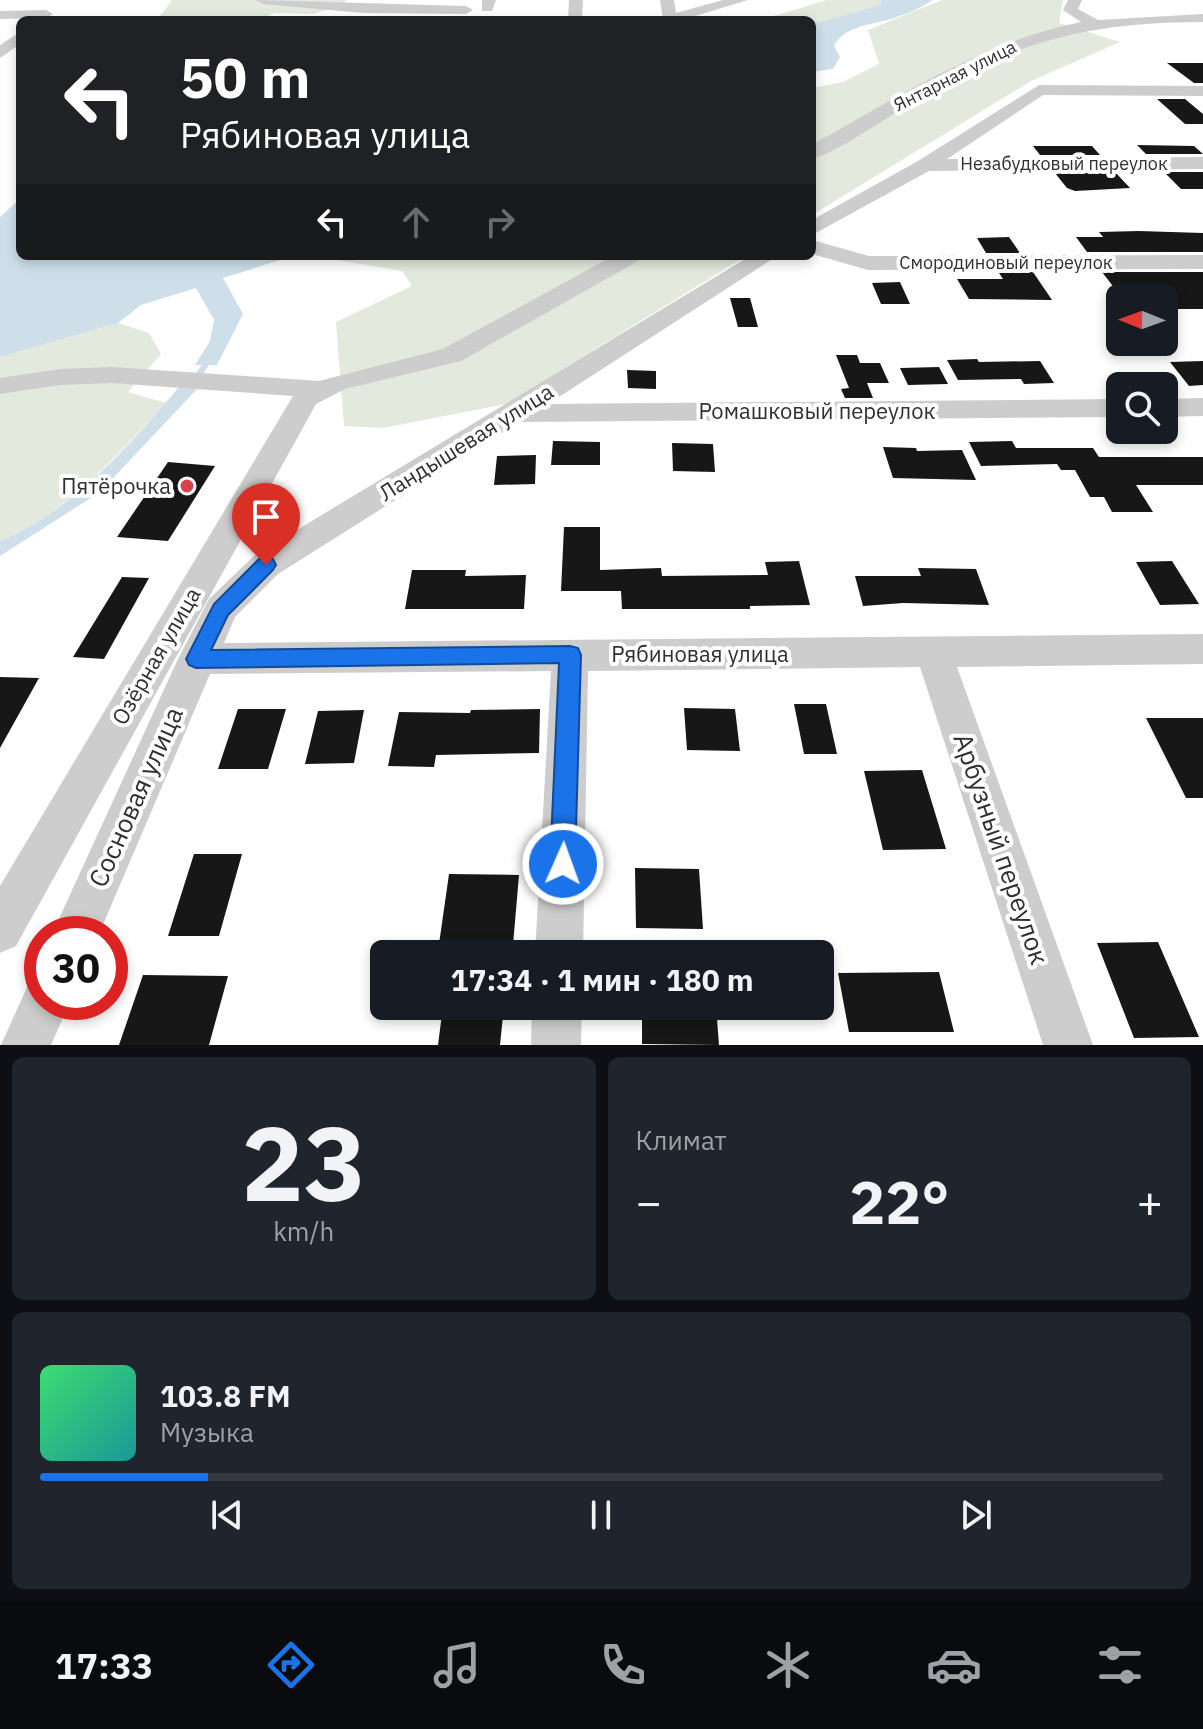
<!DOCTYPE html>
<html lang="ru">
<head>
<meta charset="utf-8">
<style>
	:root { --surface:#171b24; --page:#20242c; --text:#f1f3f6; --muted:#9ea1a6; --line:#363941; --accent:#1a73e8 }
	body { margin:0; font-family:"IBM Plex Sans",sans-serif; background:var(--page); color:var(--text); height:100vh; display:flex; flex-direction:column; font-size:30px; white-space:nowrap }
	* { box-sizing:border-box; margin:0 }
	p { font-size:26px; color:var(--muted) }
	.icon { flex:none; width:44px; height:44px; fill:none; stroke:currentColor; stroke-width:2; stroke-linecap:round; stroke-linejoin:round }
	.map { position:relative; height:1045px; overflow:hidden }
	.side { display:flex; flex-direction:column; gap:12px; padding:12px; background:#0d0f14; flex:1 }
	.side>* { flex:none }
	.top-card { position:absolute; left:16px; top:16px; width:800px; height:244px; border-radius:12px; box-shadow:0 4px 12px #0003; background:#202124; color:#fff; overflow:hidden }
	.needle { width:52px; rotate:271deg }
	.controls { position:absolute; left:1106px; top:284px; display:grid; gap:16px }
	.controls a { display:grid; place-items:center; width:72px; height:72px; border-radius:12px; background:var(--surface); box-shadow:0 4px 12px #0003; font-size:40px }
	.speed { position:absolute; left:24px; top:916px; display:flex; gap:16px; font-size:40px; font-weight:700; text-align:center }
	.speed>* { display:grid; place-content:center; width:104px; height:104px; border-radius:50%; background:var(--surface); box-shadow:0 4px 12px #0003; line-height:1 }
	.speed .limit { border:12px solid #d22; background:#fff; color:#111 }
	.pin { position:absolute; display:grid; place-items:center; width:68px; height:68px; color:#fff; margin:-82px -34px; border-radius:50% 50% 50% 0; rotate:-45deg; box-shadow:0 0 8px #0007 }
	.pin .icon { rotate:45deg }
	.me { position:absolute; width:88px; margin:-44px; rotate:2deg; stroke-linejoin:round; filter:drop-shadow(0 0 6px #0008) }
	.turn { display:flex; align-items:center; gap:28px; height:168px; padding:0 32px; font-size:36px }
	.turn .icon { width:104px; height:104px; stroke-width:2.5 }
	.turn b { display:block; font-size:56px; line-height:68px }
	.lanes { display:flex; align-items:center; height:76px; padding:0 32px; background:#0003; justify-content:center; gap:40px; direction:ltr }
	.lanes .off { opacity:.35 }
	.big { font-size:60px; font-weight:800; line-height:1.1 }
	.side .widget { flex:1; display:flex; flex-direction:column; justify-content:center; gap:12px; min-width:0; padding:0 28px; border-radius:12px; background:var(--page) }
	.side .dial { align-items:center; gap:0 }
	.dial b { font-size:104px; line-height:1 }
	.song { display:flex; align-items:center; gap:24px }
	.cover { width:96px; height:96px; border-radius:12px; background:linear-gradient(135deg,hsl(140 70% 55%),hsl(180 70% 35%)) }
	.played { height:8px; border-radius:4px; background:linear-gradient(90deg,var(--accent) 15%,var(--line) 15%) }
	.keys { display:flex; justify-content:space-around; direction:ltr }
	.heat { display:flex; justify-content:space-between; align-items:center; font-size:44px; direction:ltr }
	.side .tiles { flex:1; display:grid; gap:12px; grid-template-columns:1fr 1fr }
	.widget:last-child { grid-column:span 2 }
	.trip { position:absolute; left:370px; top:940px; width:464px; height:80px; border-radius:12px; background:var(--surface); box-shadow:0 4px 12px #0003; font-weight:800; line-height:80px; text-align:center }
	.tabs { display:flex; height:128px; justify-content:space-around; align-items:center; background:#090b0e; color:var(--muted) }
	.tabs .icon { width:56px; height:56px }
	.tabs .active { color:var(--accent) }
	.tabs b { font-size:36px; color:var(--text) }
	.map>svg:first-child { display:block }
	.green { fill:#e3e9dd }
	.water { fill:#cedfea }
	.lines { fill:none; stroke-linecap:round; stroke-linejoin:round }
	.stream { stroke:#cedfea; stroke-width:6 }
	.building { fill:#171717 }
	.minor { fill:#cdcdcd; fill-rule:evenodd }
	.route { fill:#1a73e8; stroke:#114b97; stroke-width:2 }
	.poi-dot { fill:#d8424d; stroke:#fff; stroke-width:3 }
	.labels { text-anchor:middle; stroke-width:8; stroke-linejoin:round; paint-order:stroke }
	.far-street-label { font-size:18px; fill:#303030; stroke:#fff }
	.street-label { font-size:22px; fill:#303030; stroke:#fff }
	.poi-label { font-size:22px; fill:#303030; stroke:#fff; text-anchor:end }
	.near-street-label { font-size:26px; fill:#303030; stroke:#fff }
</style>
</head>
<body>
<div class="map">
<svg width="1203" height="1045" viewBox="0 0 1203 1045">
	<rect width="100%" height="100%" fill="#fff"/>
	<path class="green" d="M172,0H346L343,5L313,14L275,13L257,20H157Z
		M827,0H881L880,5L812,24V20H760Z
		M942,0H1063L1059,23L1120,42L1031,81L812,215V88L843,82L879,64L868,30Z
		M335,256H746L506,404L383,428L344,426L336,322L412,286L402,271L331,259Z
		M118,323L149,333L161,354L128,392L166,403C117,455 67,513 0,541V357Z"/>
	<path class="water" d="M881,0H933C922,7 910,13 897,17C876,25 845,24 834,46L840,57L833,69L812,72V24L880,5Z
		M20,199V256H293L223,278L243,314L217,365H195L210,341L214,320L196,288L141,305L118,323L0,357V217Z
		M179,387L198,388L100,492L0,556V541C72,511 130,445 179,387Z"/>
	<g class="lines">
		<path class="stream" d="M195,380L211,357"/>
	</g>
	<path class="building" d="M1167,63H1203V83H1194Z
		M1157,99H1185L1203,114V124H1185Z
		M1137,145L1194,146L1203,154H1146Z
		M1033,146H1092L1100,155H1040Z
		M1164,172H1203V189H1181Z
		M1055,173H1116L1130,188L1075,191L1067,188Z
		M1139,231L1203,233V252H1087L1076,237H1103L1099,232Z
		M1009,237L1020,253H986L977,238Z
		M1033,272L1052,300L969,299L957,279H1003L999,273Z
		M1102,272H1203V309H1170L1164,298H1122Z
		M900,282L910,304H881L872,283Z
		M730,298H750L758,327H738Z
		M836,355H857L860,363H880L889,383H867L873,398H845L841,389L849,388Z
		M977,359L979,362L1040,361L1054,383L1024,384L1021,379L958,380L947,360Z
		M1203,361V385L1189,386L1170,362Z
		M939,367L948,384L908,385L900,368Z
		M627,370L656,371V389L628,388Z
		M553,441L600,442V465H551Z
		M1012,441L1016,448H1093L1099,457H1203V485H1136L1153,512H1112L1104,497H1090L1075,470H1061L1057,464L981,466L969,442Z
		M672,443L713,444L715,472L673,471Z
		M883,447L916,448L917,451L962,450L976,480L893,478Z
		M536,455L535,484L494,485L497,456Z
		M168,462L215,466L168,541L117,537Z
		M564,527H600V570L661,568L662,576L768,575L765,562L799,561L810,605L750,606V609H622L621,591H561Z
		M1172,561L1199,604L1160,605L1136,562Z
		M918,568L976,569L989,605L903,603L863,606L855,576H921Z
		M412,570H466L465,576L526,575L524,609H405Z
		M122,577L149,578L104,659L73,657Z
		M0,677L39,678L0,748Z
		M794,704H826L837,754H804Z
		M684,708L735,709L740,751L687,750Z
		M238,709H286L268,769H218Z
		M540,709L539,753L436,755L434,767L388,766L399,712L470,713L471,710Z
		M364,710L354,763L305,764L318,711Z
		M1146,718H1203V798H1186Z
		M922,770L946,849L883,850L864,771Z
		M194,854H242L219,936H168Z
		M635,868L699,869L703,929L636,928Z
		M449,874L519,875L513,945L439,944Z
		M1158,942L1199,1037L1134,1038L1097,943Z
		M939,972L954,1032H849L838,973Z
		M143,975L228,976L209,1045H119Z
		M443,1006H504L500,1045H438Z
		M642,1006H716L719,1045L642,1044Z"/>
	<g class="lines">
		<path class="minor" d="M256,0L466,6L473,10L466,14L363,13L263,4Z
			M482,0H496L492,11H482Z
			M569,0H583L582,20H568Z
			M660,0H674L676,13L723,0H748L682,20H663Z
			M1068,0H1082L1078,9L1098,20L1203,14V22C1084,23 1022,40 918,99C891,114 839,152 812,159V145C898,97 983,42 1081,22L1063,10Z
			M0,11L46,10L53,14L46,18L0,19Z
			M20,32V44L0,58V45Z
			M1039,85L1203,86V96L1043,95L947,159L1203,157V169L929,171L812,235V220L918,161Z
			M812,240L869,256L1203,255V269L868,270L812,254Z
			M613,256H641L638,261L461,361L345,389L316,404L16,946L0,953V886L293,396L112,383L60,385L0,394V378L60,369L112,367L319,381L443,349Z
			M750,256H777L548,404L1120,399V417L519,422L278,574L235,617L224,643L1203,634V664L957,667L1093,1045H1043L920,667L588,671L583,954H535L551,671L210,674L99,934H52L178,659L209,599L254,556Z
			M1203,398V416L1164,417V399Z
			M42,979V1002H70L51,1045H1L28,985Z
			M532,1006H582L581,1045H531Z"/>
	</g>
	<path class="route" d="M266,557L273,559L276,565L273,570L228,615L211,650L570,646L578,648L581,655L575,864L571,873L563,877L554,873L550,864L559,663L196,668L189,665L186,659L214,604L259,559Z"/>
	<circle class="poi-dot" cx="187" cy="486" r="8"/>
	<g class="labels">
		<g class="far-street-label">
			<text transform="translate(955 76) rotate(-27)" y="6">Янтарная улица</text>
			<text x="1064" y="170">Незабудковый переулок</text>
			<text x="1006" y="269">Смородиновый переулок</text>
		</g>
		<g class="street-label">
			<text x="817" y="419">Ромашковый переулок</text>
			<text transform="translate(466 442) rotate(-32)" y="8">Ландышевая улица</text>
			<text x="700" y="662">Рябиновая улица</text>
			<text transform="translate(156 656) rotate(-60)" y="8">Озёрная улица</text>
		</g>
		<g class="poi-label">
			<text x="171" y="494">Пятёрочка</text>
		</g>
		<g class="near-street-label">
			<text transform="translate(136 797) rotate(-66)" y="9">Сосновая улица</text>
			<text transform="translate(1001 849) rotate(71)" y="9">Арбузный переулок</text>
		</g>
	</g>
</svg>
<div class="controls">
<a><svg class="needle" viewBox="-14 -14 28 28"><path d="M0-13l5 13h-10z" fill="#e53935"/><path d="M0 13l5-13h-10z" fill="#9ea1a6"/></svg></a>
<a><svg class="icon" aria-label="search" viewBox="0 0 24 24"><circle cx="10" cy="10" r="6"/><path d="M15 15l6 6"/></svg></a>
</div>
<div class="speed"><div class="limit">30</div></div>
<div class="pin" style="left:266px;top:565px;background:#d93025"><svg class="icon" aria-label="arrive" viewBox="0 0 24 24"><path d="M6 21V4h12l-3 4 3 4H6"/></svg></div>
<svg class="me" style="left:563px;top:864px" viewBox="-20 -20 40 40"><circle r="17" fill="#1a73e8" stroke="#fff" stroke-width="3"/><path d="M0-11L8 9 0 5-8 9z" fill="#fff"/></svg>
<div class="trip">17:34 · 1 мин · 180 m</div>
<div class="top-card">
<div class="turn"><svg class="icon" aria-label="left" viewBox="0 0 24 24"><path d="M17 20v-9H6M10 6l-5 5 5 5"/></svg><div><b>50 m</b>Рябиновая улица</div></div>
<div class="lanes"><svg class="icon" aria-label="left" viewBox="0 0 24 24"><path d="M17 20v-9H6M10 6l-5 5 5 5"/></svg><svg class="icon off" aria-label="ahead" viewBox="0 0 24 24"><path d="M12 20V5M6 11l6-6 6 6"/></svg><svg class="icon off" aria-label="right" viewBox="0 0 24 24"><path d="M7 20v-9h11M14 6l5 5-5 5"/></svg></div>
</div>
</div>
<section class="side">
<div class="tiles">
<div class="widget dial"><b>23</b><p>km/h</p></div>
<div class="widget"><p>Климат</p>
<div class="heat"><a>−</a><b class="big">22°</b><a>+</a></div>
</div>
<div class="widget">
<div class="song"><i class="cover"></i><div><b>103.8 FM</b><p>Музыка</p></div></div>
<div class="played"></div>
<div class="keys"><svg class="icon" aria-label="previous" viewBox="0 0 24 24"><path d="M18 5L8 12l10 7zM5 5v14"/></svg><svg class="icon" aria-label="pause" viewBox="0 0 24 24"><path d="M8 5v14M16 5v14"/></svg><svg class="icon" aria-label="next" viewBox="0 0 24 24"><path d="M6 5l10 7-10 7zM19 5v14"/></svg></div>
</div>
</div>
</section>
<nav class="tabs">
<b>17:33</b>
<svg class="icon active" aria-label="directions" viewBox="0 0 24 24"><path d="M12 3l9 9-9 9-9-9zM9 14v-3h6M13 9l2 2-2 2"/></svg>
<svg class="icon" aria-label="music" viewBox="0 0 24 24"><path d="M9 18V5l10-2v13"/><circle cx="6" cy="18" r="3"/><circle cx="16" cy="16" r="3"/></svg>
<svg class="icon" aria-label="phone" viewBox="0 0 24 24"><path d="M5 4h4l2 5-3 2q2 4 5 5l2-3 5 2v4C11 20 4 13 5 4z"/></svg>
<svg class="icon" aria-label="climate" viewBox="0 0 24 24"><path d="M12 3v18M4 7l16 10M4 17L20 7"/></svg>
<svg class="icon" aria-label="car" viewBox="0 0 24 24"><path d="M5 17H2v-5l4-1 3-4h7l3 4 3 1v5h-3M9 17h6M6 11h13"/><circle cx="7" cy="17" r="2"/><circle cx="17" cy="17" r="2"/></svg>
<svg class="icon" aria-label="filters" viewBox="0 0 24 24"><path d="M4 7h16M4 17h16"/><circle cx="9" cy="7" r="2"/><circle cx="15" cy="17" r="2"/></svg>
</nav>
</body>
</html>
